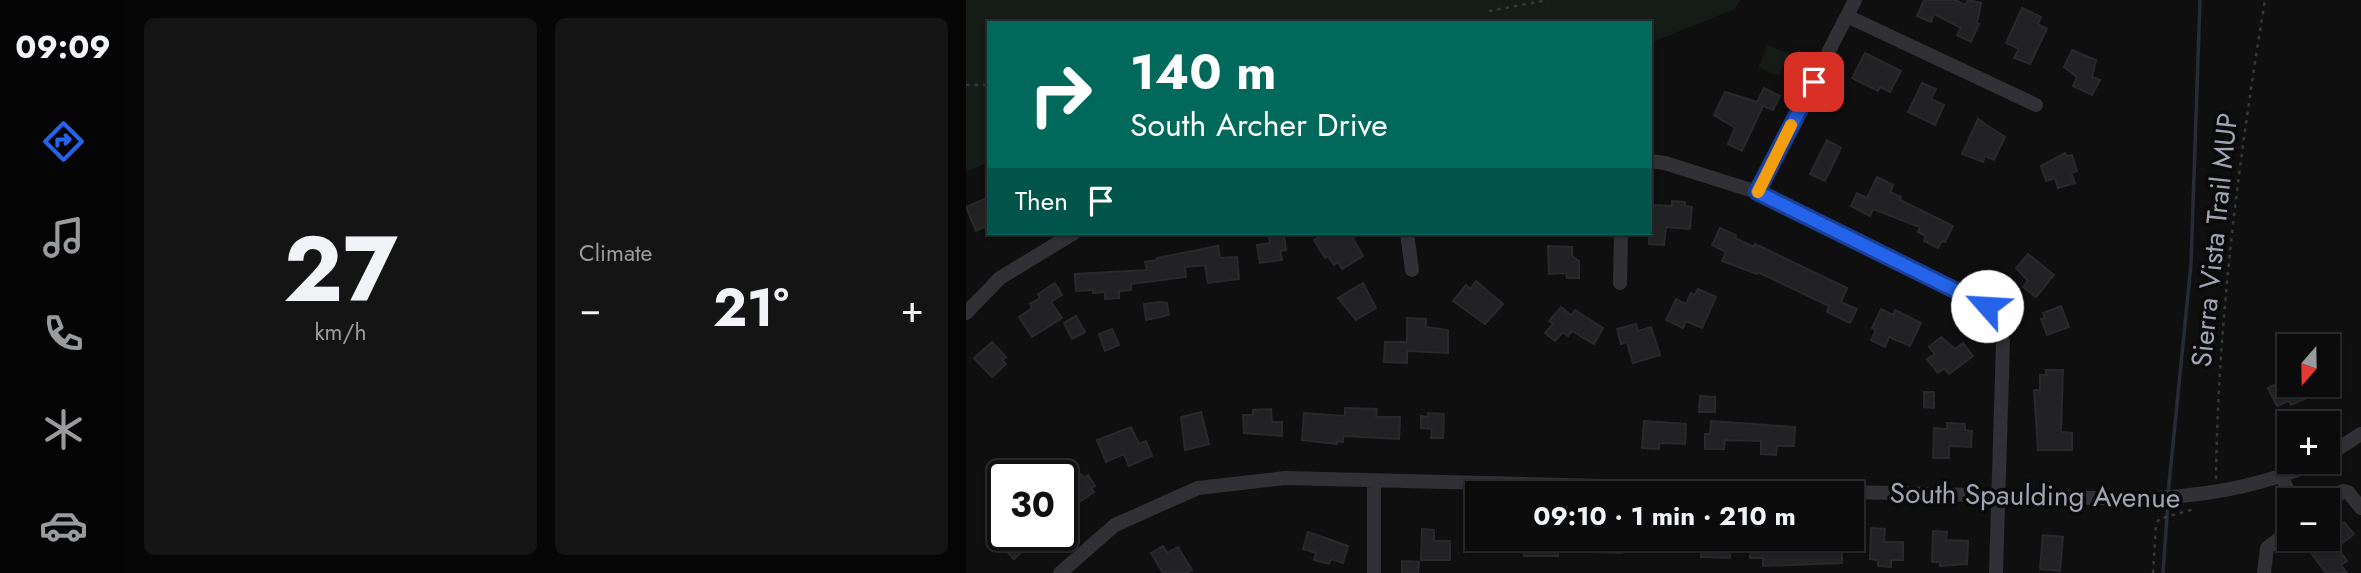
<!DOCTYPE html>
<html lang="en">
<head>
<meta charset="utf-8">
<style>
	:root { --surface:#0b0b0c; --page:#141415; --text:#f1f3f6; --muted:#9a9b9d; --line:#2b2b2d; --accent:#2563eb }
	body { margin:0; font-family:Jost,sans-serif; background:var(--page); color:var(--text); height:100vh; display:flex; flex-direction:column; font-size:26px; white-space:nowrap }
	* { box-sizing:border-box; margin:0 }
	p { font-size:23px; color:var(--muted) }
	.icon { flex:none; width:38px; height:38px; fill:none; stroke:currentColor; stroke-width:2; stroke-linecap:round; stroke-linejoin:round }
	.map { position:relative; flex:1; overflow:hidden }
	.drawer { display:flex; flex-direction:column; gap:18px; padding:18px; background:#060607; width:840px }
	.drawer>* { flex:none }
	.guide { position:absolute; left:21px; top:21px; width:665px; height:214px; border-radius:0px; box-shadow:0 2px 5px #0004,0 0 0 2px var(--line); background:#00695c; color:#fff; overflow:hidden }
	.needle { width:46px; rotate:200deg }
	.controls { position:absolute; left:1311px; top:334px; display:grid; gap:14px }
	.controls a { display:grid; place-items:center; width:63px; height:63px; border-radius:0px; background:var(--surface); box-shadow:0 2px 5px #0004,0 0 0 2px var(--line); font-size:35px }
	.speed { position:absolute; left:21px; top:460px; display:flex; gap:14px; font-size:35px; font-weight:700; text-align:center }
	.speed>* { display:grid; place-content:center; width:91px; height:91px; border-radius:50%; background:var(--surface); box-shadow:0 2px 5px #0004,0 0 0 2px var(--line); line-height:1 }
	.speed .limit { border:4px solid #111; border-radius:10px; background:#fff; color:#111 }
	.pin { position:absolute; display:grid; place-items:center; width:60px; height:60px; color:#fff; margin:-30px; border-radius:14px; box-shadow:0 4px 10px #0006 }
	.me { position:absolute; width:77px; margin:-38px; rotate:296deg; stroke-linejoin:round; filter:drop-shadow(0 0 5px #0008) }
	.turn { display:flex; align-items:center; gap:24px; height:147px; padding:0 28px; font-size:32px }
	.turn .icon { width:91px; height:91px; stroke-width:2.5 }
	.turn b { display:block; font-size:49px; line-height:60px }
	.then { display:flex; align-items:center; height:66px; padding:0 28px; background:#0003; gap:14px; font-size:26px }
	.big { font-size:52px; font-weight:700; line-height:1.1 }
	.drawer .tile { flex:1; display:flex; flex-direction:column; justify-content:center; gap:10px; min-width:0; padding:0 24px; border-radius:10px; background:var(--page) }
	.drawer .dial { align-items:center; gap:0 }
	.dial b { font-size:91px; line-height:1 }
	.heat { display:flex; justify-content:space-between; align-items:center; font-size:38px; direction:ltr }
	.drawer .tiles { flex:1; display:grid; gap:18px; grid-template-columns:repeat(2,1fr) }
	.trip { position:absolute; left:499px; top:481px; width:399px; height:70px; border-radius:0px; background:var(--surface); box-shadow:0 2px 5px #0004,0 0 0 2px var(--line); font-weight:700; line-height:70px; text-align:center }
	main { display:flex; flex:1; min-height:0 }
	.dock { display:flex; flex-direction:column; width:126px; justify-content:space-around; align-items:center; background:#040405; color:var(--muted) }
	.dock .icon { width:49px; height:49px }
	.dock .selected { color:var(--accent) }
	.dock b { font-size:32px; color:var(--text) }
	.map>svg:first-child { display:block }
	.green { fill:#151b17 }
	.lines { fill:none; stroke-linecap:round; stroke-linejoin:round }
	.stream { stroke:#262b34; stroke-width:3.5 }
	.building { fill:#222224; stroke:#29292c; stroke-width:2 }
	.path { stroke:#36373c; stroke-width:2.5; stroke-dasharray:3.5 5; stroke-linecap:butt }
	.minor { stroke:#303035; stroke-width:14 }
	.route-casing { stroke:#184099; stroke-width:18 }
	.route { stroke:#2563eb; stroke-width:12 }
	.slow { stroke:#f59e0b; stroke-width:12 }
	.labels { text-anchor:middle; stroke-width:7; stroke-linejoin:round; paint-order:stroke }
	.street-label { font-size:28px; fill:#a0a3b2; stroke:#0a0a0b }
</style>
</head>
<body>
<main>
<nav class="dock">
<b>09:09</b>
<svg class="icon selected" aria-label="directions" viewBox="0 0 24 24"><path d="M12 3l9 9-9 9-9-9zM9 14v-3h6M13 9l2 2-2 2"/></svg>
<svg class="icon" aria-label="music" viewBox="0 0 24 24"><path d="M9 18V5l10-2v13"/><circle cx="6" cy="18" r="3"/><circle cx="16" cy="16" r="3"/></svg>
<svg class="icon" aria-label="phone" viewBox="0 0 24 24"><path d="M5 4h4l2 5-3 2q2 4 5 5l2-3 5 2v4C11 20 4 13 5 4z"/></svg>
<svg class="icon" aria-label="climate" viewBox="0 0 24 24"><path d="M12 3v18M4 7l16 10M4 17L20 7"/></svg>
<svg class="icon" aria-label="car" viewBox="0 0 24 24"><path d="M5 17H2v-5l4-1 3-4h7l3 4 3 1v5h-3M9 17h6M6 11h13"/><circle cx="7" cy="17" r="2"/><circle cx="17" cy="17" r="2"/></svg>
</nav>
<section class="drawer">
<div class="tiles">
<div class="tile dial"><b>27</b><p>km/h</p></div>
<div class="tile"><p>Climate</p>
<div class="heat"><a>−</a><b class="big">21°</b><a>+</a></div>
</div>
</div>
</section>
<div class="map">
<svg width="1395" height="573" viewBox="0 0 1395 573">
	<rect width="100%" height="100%" fill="#0f0f10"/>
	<path class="green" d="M0,0H774L769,9L684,43V23H23V162L0,172Z
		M802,45L823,54L813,76L792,67Z"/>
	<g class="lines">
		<path class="stream" d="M1202,494L1225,264L1234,0
			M1197,573L1202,502"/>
	</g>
	<path class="building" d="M958,0H990L999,5L1002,0L1015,3L1011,23L1013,24L1005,42L991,35L995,28L968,14L965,22L951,16Z
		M1056,8L1075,17L1072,24L1081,29L1064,64L1048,58L1053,49L1040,43Z
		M1106,50L1130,60L1126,77L1134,80L1126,95L1107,86L1111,77L1098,67Z
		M899,53L935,71L924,92L914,87L912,91L886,78Z
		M956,83L970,89L965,99L978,105L969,125L942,112Z
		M798,88L814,96L807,110L797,106L776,151L762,144L769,128L748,115L759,92L791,102Z
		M1012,119L1039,137L1028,160L1019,156L1017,162L996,154Z
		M861,140L875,148L859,181L844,174Z
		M1099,153L1101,156L1106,155L1111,171L1105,173L1109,183L1092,188L1089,178L1080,181L1075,166Z
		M911,177L927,185L924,192L935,197L934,200L987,226L979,242L976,241L972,248L958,241L960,236L952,232L954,227L907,209L904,216L885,206L891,193L901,198Z
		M23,197V225L10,231L0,207Z
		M706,201L719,202V206L726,207L724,229L700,227L698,245L683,244L684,205L706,206Z
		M754,228L770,235L769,238L788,247L789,244L881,288L875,302L891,309L884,323L861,312L863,306L792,272L791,274L756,261L760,252L746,245Z
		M360,233H384L397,256L376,269L372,262L368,265L362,256L359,258L348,240Z
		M318,235L320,250L314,251L316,260L294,263L291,245L304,243L303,238Z
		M252,246L254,258L271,257L273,279L242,283L239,265L219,267L220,277L165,284V290L153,291V298L139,299V292L127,293V290L110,291L109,274L181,270L179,262L191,260V258Z
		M582,246L606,247V256L613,261V278H601L600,273L583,274Z
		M1062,254L1088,275L1070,297L1057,287L1062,281L1050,268Z
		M510,281L537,304L519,324L487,301L500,285L504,289Z
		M89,283L96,295L85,302L96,318L66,337L53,317L66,308L64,304L74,298L72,294Z
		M397,283L410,308L390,320L372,298Z
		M732,289L750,297L736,328L720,321L717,328L700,320L710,299L720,304L725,293L729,295Z
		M193,302L201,303L203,315L180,320L178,304Z
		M1095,306L1103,327L1081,335L1075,319L1079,318L1077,313Z
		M595,307L605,315L609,310L637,328L628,344L606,331L602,336L597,332L589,341L579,333L587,324L583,321Z
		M915,309L927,315L929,310L955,323L944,346L923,337L919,347L905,340L910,330L906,328Z
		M110,316L119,332L106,339L98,323Z
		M441,318L460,319V327L482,330V353L441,351V363L418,362L419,342H441Z
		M670,324L672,331L685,327L694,355L667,363L661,342L655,344L651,329Z
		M146,329L153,345L139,351L133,334Z
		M975,337L989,349L997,343L1007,356L983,374L978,368L972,373L961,359L969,354L963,347Z
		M26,342L40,357L36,360L40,364L26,377L8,358Z
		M1080,370H1097L1095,432L1106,433V450H1072L1068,390H1074V375H1080Z
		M1323,378V385H1334L1341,398L1325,405L1323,401L1311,406L1302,388Z
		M958,392H968V408L958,407Z
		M734,396L749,397V412H733Z
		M379,408L411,409L410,417H434L433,439L377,436V442L371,441V444L336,440L338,413L379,416Z
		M305,409L306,422H316V436L278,433L277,415H287V410Z
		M235,412L243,444L219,450L215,417Z
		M462,413L478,414L477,438H465L466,429L455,428V416L462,417Z
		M678,421L720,424L719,444L693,443V449L676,448Z
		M745,421L829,427L828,446H811L810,455L795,454V441L759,440L758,449H739V434H744Z
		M981,423L999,424V430L1006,431L1005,447L983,446V458H967L968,428L981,429Z
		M165,427L173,444L180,441L186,456L163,466L158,454L140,462L131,440Z
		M115,474L118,478L122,475L129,486L125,488L128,492L104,508L102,505L96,509V488Z
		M1378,522L1388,534L1371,547L1381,561L1375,565L1381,573H1360L1342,549L1355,539H1362V534Z
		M905,528L919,529L918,542H937V560H925V567L912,566V560L904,559Z
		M456,529L468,530V541H484V560H455Z
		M967,531L981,532L980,540L1002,541L1001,564L974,566V562H966Z
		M342,532L382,546L377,563L365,559L363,564L348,560L350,553L337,549Z
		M1077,535L1097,537L1094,571L1074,569Z
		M40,536H72L70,538L72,541L65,547L63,545L48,559L33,543Z
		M506,539H529V551L506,550Z
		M558,539H592V556H558Z
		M620,539H656V553L620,552Z
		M676,539H710V552H677Z
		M736,539H757L756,543H764V558L735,557Z
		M826,539V545H856V539H876V563L797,566V558H784V540Z
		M197,546L201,553L212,547L226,570L220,573H197L185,553Z
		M436,561L453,562L452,573H436Z"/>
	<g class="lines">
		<path class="path" d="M523,11L582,0
			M0,85H23
			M1250,479C1252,318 1273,158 1299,0
			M1187,573L1190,525L1193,519L1228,509"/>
		<path class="minor" d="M881,16L1070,105
			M684,161L699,163L791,192L1021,306L1033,324L1037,341L1030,573
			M791,192L889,0
			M441,233L446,270
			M654,283L655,233
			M0,313L34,278L108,233
			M1362,455L1395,434
			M1316,477L1326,500
			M1362,503L1377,491L1382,492L1395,508
			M94,573L149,525L232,488L319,478L1172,499C1236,496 1292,488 1351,462
			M408,573V480
			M1298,573L1301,548L1323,531"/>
	</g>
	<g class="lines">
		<g class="route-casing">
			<path id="route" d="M848,82L791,192L1021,306"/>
		</g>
		<use href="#route" class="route"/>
		<path class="slow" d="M792,192L825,125"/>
	</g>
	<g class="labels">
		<g class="street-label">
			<text transform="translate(1248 240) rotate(-84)" y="10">Sierra Vista Trail MUP</text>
			<text transform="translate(1069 495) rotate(1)" y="10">South Spaulding Avenue</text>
		</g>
	</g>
</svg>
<div class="controls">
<a><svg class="needle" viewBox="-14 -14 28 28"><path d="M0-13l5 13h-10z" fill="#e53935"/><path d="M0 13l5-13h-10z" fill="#9a9b9d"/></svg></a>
<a>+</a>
<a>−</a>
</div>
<div class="speed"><div class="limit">30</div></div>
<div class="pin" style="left:848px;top:82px;background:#d93025"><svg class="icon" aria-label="arrive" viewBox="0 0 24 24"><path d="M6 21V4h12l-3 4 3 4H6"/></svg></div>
<svg class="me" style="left:1021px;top:306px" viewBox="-20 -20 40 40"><circle r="19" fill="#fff"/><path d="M0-13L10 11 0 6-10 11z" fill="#2563eb"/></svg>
<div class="trip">09:10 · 1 min · 210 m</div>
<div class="guide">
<div class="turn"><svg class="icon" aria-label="right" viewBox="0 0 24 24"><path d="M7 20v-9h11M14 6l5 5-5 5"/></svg><div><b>140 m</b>South Archer Drive</div></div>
<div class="then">Then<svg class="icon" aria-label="arrive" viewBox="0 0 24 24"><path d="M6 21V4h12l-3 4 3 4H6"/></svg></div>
</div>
</div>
</main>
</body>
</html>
